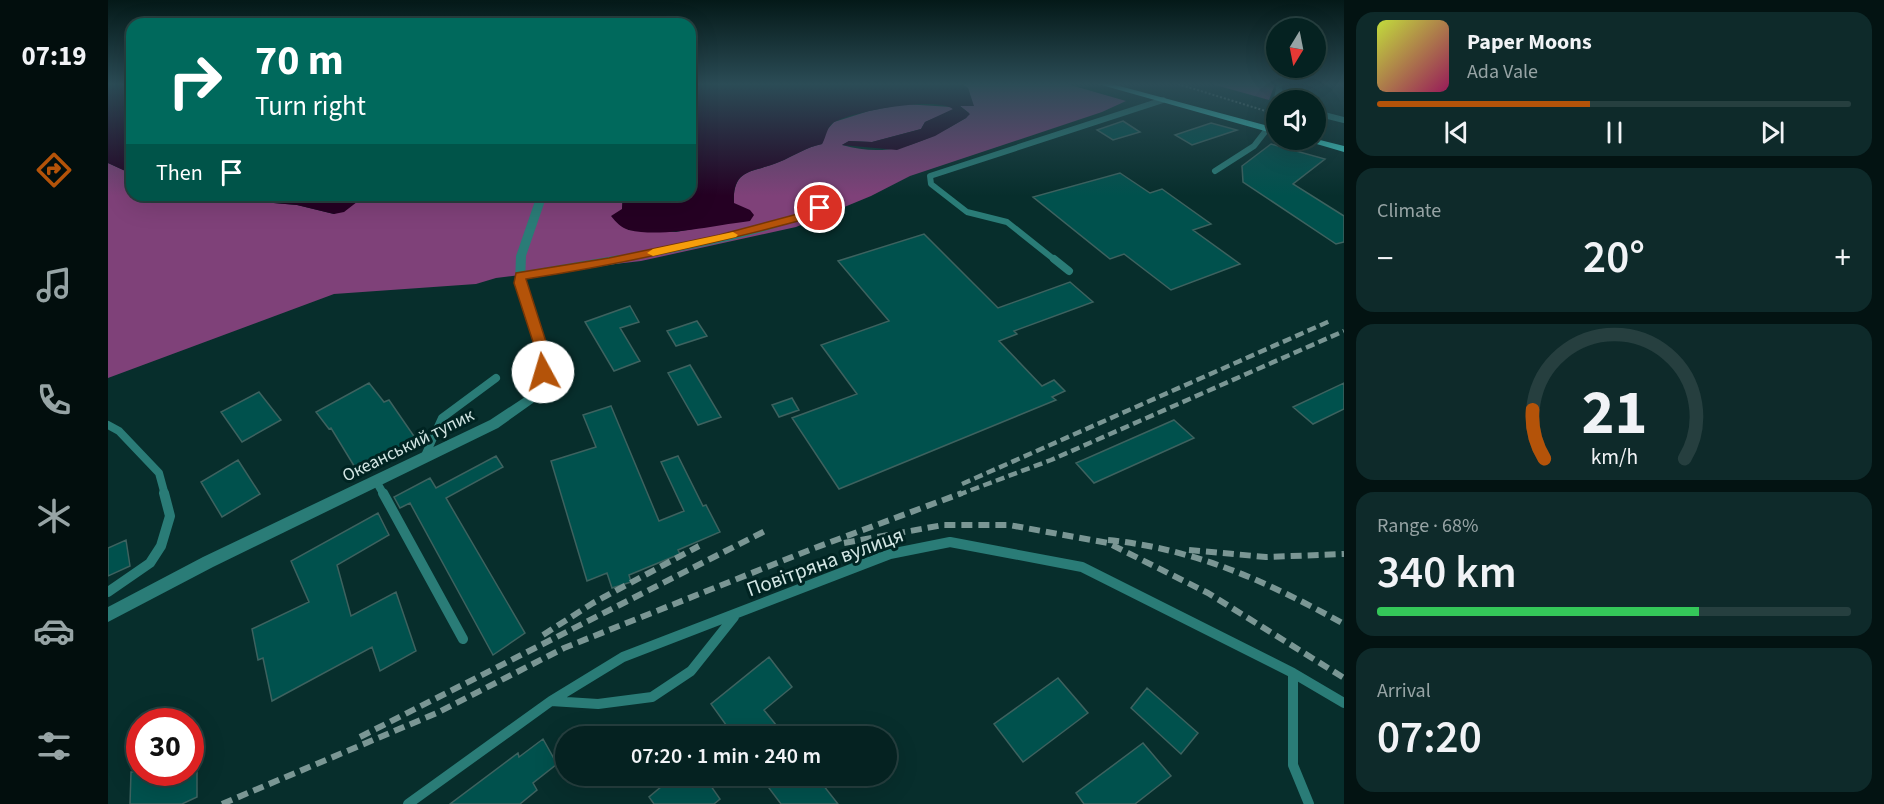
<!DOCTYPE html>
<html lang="en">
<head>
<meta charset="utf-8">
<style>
	:root { --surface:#052221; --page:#0e2a2a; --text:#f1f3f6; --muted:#97a4a5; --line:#263f3f; --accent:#b45309 }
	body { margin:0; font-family:"Source Sans 3",sans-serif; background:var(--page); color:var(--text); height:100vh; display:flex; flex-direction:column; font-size:22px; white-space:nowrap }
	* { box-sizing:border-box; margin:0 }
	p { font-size:20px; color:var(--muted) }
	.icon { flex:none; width:33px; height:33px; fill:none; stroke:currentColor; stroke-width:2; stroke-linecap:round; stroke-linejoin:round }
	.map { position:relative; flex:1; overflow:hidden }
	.drawer { display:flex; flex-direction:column; gap:12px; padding:12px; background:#031312; width:540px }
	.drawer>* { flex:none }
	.banner { position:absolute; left:18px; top:18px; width:570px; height:183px; border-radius:18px; box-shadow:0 6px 24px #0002,0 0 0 2px var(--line); background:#00695c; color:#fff; overflow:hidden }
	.needle { width:39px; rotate:190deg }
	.fabs { position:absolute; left:1158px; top:18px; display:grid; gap:12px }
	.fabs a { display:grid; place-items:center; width:60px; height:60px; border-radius:50%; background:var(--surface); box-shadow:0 6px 24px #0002,0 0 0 2px var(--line); font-size:30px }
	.speed { position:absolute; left:18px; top:708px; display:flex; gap:12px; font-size:30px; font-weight:700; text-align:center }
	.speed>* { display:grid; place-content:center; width:78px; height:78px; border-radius:50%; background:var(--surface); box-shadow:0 6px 24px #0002,0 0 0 2px var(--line); line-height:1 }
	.speed .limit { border:9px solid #d22; background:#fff; color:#111 }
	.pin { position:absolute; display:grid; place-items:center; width:51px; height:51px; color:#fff; margin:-26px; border:3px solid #fff; border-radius:50%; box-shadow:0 2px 6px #0007 }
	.me { position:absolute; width:66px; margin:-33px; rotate:354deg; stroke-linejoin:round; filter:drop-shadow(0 0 4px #0008) }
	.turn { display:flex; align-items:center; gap:21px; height:126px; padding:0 30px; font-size:27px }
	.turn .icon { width:78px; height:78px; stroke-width:2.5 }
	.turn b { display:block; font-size:42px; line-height:51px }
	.then { display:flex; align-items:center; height:57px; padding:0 30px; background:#0003; gap:12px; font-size:22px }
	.big { font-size:45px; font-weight:600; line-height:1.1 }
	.drawer .card { flex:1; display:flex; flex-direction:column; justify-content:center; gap:9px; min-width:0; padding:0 21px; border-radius:18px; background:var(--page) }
	.drawer .dial { align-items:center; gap:0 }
	.dial svg { height:156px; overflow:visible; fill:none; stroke:var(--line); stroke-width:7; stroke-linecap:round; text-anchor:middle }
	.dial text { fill:var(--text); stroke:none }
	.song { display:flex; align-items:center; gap:18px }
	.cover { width:72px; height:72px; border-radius:9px; background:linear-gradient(135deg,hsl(70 70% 55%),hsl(330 70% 35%)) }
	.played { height:6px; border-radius:3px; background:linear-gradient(90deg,var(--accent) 45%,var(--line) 45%) }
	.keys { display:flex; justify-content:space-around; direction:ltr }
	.heat { display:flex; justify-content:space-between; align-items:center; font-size:33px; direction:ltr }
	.charge { height:9px; border-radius:4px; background:linear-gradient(90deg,#34c759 68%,var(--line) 0) }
	.trip { position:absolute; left:447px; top:726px; width:342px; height:60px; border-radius:30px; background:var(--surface); box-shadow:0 6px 24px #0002,0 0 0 2px var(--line); font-weight:600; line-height:60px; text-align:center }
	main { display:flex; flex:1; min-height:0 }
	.tabs { display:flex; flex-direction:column; width:108px; justify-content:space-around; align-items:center; background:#020e0d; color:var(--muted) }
	.tabs .icon { width:42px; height:42px }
	.tabs .current { color:var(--accent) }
	.tabs b { font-size:27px; color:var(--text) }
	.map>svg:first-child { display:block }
	.forest { fill:#7f4179 }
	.water { fill:#250023 }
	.building { fill:#00514d; stroke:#3d625f; stroke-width:1.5 }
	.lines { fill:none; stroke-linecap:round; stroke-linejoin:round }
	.path { stroke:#5f7e7c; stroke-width:2; stroke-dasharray:2 2; stroke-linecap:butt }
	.service-far2 { stroke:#2a7c77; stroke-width:6 }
	.service-far1 { stroke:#2a7c77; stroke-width:8 }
	.service { stroke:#2a7c77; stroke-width:10 }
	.minor { fill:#2a7c77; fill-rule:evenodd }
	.primary { fill:#3ecdc4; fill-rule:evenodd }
	.rail-far1 { stroke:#7a9694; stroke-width:4.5; stroke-dasharray:9 4.5; stroke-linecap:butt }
	.rail { stroke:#7a9694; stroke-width:6; stroke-dasharray:11 6; stroke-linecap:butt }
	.route { fill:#b45309; stroke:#753606; stroke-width:1.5 }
	.slow { fill:#f59e0b }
	.labels { text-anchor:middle; stroke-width:6; stroke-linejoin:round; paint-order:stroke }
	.street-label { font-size:18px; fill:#d2e6e4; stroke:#002422 }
	.near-street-label { font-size:21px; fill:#d2e6e4; stroke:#002422 }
</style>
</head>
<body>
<main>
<nav class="tabs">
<b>07:19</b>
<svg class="icon current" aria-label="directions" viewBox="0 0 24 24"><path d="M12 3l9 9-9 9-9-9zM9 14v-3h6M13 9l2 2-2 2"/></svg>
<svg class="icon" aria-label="music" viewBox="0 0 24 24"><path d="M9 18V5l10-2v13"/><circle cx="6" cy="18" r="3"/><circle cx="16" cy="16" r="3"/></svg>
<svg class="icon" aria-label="phone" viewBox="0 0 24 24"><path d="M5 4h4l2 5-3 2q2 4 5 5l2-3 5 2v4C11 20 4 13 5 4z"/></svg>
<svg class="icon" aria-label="climate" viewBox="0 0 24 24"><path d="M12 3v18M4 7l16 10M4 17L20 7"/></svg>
<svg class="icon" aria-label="car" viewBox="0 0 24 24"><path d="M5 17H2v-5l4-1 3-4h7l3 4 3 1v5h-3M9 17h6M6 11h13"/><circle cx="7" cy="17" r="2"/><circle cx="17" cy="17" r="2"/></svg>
<svg class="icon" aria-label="filters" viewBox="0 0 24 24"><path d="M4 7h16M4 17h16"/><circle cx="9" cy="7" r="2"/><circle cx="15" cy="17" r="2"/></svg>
</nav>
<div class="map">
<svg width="1236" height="804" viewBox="0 0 1236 804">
	<rect width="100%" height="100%" fill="#072e2c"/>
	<path class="forest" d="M854,84H959L1018,101L994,112L802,176L763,196L688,227L533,261L388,278L368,284L226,294L0,378V163L24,174V195H112L154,202L189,205L226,214L258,195H515L514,209L520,230L568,232L596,227L626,204C624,167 646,173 671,162C686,156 698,147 714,144L718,131L726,122L761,111L796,104L843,107L846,110L817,122L813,129L764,142L741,141L734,145C783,159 817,142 858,118L861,113L852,106H865L860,88Z
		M1104,84H1167L1161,100Z"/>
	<path class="water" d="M0,84H24V174L0,163Z
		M582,84H854L860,88L866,106H852L862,114L858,118L827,136L789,150L734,145L741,141L764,142L813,129L817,122L845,109C827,96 749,111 728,121C718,126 719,136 714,144C698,147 686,156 671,162C646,173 624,167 626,203L642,210L646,215L642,221C608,225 554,238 521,230C513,228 508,222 503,216L514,209L515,195H582Z
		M112,195H258L236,212L226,214L189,205L154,202Z"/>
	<path class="building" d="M1015,121L1032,132L1005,140L989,130Z
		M1103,123L1129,130L1084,145L1067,135Z
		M1163,144L1217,159L1185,184L1236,216V242L1228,244L1135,182L1134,166Z
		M1012,173L1042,193L1054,189L1103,224L1085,230L1132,264L1063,290L1016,254L1002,259L925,197Z
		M816,234L890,308L962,282L985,302L906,331L909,334L891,341L934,386L946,380L957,391L944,397L948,400L731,489L684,418L749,394L713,345L781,321L730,261Z
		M522,306L531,322L512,328L532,361L506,371L477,322Z
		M589,321L599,336L568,346L559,331Z
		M582,365L613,417L590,425L560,373Z
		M261,383L276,402L281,400L310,442L251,474L223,428L221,429L208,412Z
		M1236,383V409L1205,424L1185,407Z
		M151,392L173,420L134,442L113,412Z
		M684,398L691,410L671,417L664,405Z
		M503,406L551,521L576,511L553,462L570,456L595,506L598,505L612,532L570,550L572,554L521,575L523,582L504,588L499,573L479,581L443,461L488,447L475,415Z
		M1066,420L1086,438L986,483L968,463Z
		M388,456L395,467L338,498L417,633L385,655L302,503L292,508L286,497L322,478L328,488Z
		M130,460L152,494L114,517L93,482Z
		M270,513L281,535L229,565L243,616L288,592L308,651L272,671L264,647L164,701L155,658L150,660L144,629L201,602L183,561Z
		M18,540L22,566L0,576V548Z
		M661,657L684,687L656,710L677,736H626L603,704Z
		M950,678L980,713L915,762L886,724Z
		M1039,688L1090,733L1073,754L1023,708Z
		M435,739L449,764L425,783L429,790L412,804H342L410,753L411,757Z
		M1035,743L1063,776L1027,804H976L968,793Z
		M23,772H89V797L74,804H22Z
		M566,776H596L612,799L606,804H546L541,797Z
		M652,776H708L730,804H673Z"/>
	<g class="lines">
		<path class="path" d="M1070,84L1161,112"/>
		<path class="service-far2" d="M1168,103L1172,84
			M1208,113L1236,120
			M1107,171L1146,146L1160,128
			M503,261C572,248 660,235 722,202
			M948,261L899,222L859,212L823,184L822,176L1055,100"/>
		<path class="service-far1" d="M946,259L961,271
			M412,276L512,259
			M0,425L11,431L51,473L57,495
			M316,458L334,418L388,378
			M268,481L276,495"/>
		<path class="service" d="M275,493L355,639
			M0,592L42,563L53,546L62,516L56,493
			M1185,673V765L1201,804
			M443,701L490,704L544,697L583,671L626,617
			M300,804L443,701L515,657L782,554L842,542L974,567L1185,673L1236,703"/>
		<path class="minor" d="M429,195H439L418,256L417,283L440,347L441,372L425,403L390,428L105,567L0,622V607L95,557L382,420L417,397L429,372L428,347L407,283L408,256Z"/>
		<path class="primary" d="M990,84H1004L1168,128V134Z
			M1208,139L1236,146V152L1195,140Z"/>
		<path class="rail-far1" d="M854,484L1222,321
			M850,495L943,460L1236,331"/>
		<path class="rail" d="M1000,540C1088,549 1160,582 1236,624
			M736,543L835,525H901L1000,543L1100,593L1236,678
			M1081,550L1158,557L1236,554
			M435,635L485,603L591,546
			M252,737L659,530
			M114,804L329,713L456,648L704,549L854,493"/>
	</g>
	<linearGradient id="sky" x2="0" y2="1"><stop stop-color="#041918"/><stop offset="0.43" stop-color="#2b4c56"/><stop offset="1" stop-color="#2b4c56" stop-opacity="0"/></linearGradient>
	<rect width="1236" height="196" fill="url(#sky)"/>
	<path class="route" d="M712,205L717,208L705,217C610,243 515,264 418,279L440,348L442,372L435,377L430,375L427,348L406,283L408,273L501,258L611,235L697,212Z"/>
	<path class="slow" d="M625,232L630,235L628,237L545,256L539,253L545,249Z"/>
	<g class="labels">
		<g class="street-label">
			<text transform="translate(300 445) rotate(-26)" y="6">Океанський тупик</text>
		</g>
		<g class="near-street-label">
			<text transform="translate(717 562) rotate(-20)" y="7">Повітряна вулиця</text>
		</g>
	</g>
</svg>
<div class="fabs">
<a><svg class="needle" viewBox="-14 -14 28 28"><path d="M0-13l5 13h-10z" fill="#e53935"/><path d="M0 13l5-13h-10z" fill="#97a4a5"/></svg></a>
<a><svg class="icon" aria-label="sound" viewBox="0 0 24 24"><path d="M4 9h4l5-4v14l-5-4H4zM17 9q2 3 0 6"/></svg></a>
</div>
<div class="speed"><div class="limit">30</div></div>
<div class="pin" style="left:712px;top:208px;background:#d93025"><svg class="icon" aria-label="arrive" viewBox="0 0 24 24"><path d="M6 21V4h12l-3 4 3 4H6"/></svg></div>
<svg class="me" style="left:435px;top:372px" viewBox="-20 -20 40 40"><circle r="19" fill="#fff"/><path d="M0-13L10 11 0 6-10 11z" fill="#b45309"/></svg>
<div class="trip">07:20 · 1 min · 240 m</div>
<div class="banner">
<div class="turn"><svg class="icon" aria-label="right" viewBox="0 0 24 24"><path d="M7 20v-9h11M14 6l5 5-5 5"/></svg><div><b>70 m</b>Turn right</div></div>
<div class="then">Then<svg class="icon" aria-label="arrive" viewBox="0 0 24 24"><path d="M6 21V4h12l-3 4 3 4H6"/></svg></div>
</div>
</div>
<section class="drawer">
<div class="card">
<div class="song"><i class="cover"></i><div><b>Paper Moons</b><p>Ada Vale</p></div></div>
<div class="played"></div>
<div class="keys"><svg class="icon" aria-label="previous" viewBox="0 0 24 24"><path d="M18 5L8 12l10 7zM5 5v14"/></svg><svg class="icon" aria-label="pause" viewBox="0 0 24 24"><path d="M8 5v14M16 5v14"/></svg><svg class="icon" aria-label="next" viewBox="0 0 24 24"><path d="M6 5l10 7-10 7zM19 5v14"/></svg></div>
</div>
<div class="card"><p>Climate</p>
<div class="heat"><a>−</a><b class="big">20°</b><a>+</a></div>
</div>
<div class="card dial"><svg viewBox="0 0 100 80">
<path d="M14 69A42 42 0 1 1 86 69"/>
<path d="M14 69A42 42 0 0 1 8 44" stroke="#b45309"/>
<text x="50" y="56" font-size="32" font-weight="700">21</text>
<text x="50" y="72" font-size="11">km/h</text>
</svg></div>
<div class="card"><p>Range · 68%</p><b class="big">340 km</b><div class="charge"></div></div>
<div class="card"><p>Arrival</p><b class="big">07:20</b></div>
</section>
</main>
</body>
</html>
